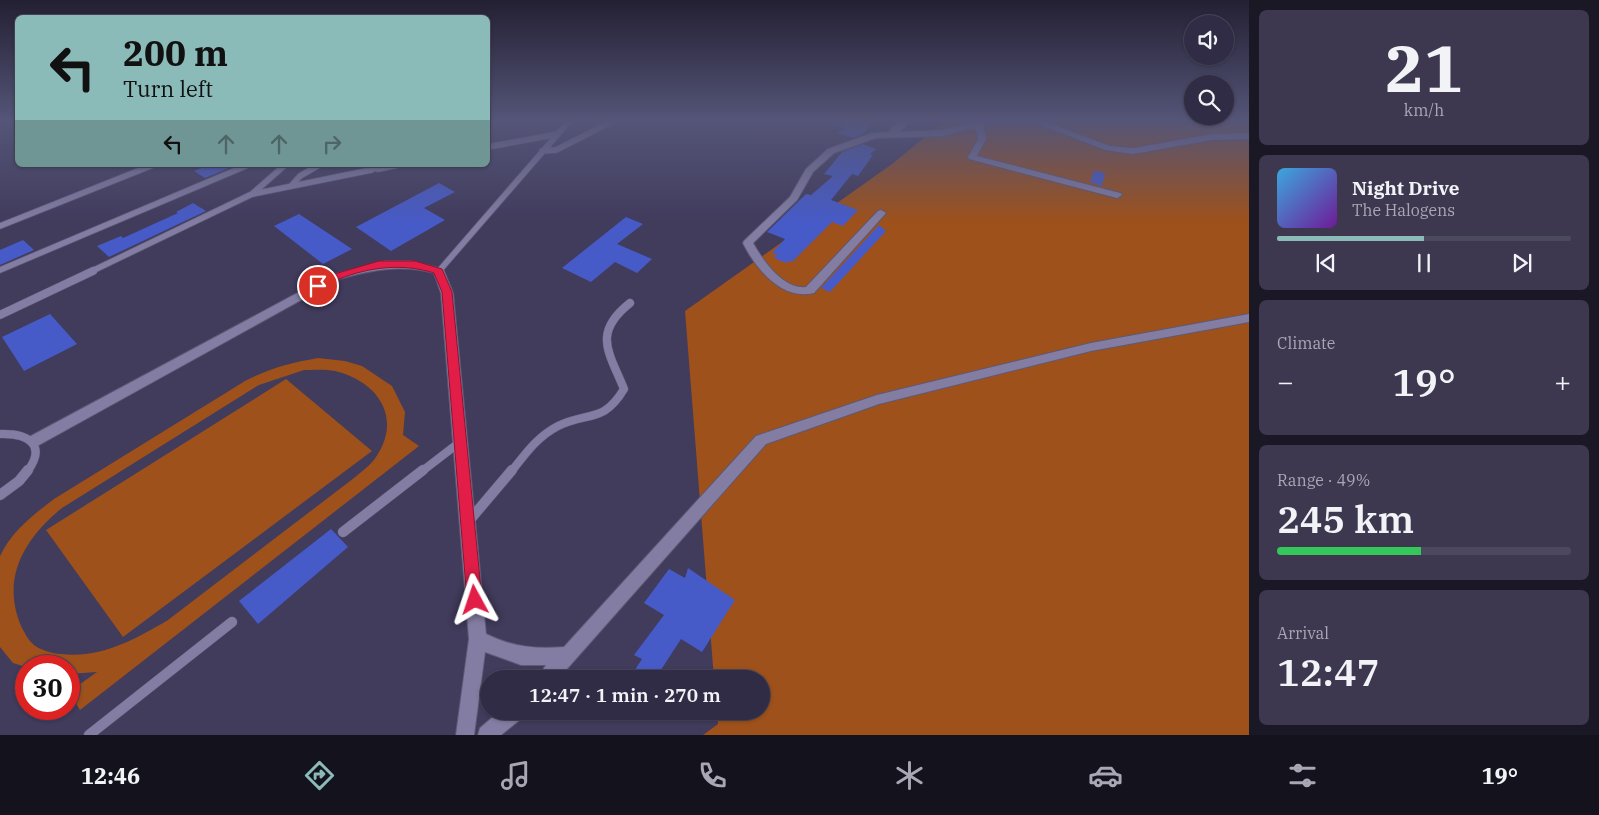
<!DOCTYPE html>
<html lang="en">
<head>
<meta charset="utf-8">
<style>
	:root { --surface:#312c45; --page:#3d3850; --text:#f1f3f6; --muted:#a8a7b3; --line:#4c485e; --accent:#8bbbb9 }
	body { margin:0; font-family:"IBM Plex Serif",serif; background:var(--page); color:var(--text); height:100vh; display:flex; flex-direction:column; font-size:19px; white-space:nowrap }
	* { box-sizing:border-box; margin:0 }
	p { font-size:16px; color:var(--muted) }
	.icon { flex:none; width:28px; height:28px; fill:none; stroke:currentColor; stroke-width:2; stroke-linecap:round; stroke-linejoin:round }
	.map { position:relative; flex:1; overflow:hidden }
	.sheet { display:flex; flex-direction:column; gap:10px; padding:10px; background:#1b1826; width:350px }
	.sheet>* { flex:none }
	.banner { position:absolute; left:15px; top:15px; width:475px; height:152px; border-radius:8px; box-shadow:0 1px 4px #0004,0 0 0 1px var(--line); background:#8bbbb9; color:#111; overflow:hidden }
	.buttons { position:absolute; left:1184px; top:15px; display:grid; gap:10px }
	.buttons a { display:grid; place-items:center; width:50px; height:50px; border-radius:50%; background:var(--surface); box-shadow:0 1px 4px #0004,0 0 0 1px var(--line); font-size:25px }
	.speed { position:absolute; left:15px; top:655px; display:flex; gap:10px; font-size:25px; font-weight:700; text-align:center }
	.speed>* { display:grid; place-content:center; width:65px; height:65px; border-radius:50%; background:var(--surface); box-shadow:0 1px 4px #0004,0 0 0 1px var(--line); line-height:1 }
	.speed .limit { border:8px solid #d22; background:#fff; color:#111 }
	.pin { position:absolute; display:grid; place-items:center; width:42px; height:42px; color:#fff; margin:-21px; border:2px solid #fff; border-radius:50%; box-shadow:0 1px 5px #0007 }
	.me { position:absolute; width:55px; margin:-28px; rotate:355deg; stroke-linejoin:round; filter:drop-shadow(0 0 4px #0008) }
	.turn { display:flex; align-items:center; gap:18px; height:105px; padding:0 25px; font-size:22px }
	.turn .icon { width:65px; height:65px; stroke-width:2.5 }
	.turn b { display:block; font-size:35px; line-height:42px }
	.lanes { display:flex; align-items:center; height:48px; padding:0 25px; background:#0003; justify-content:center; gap:25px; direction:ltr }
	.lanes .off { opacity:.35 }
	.big { font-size:38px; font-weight:600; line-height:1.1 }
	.sheet .tile { flex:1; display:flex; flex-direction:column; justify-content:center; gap:8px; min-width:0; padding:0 18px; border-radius:8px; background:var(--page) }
	.sheet .dial { align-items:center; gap:0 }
	.dial b { font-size:65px; line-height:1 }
	.song { display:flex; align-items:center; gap:15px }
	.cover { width:60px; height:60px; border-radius:8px; background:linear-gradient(135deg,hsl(200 70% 55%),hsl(280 70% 35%)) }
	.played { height:5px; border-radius:2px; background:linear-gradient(90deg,var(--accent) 50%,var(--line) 50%) }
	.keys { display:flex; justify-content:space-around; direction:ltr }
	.heat { display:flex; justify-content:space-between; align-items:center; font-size:28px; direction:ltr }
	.charge { height:8px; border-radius:4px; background:linear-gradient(90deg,#34c759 49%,var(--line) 0) }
	.trip { position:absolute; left:480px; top:670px; width:290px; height:50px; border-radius:25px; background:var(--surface); box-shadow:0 1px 4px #0004,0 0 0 1px var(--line); font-weight:600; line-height:50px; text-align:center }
	.tabs { display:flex; height:80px; justify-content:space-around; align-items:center; background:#14121c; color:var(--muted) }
	.tabs .icon { width:35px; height:35px }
	.tabs .current { color:var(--accent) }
	.tabs b { font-size:22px; color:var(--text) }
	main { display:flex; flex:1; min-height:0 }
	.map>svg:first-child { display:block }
	.green { fill:#9e511a; fill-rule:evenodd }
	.building { fill:#475bc8 }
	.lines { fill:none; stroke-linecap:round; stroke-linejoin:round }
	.service-far2-casing { stroke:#5e5975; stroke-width:7 }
	.service-far1-casing { stroke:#5e5975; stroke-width:9 }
	.service-casing { stroke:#5e5975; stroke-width:11 }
	.minor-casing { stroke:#5e5975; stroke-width:2 }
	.service-far2 { stroke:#837da3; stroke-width:5.5 }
	.service-far1 { stroke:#837da3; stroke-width:8 }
	.service { stroke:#837da3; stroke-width:10 }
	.minor { fill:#837da3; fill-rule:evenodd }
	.route { fill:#e11d48; stroke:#92132f }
</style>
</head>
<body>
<main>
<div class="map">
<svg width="1249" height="735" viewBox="0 0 1249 735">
	<rect width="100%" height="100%" fill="#413b5c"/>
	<path class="green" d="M946,120H1249V735H703L718,724L717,711H761V679H714L685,311L892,164Z
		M318,358L345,361L362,366L392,386L405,412L403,435L419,446L80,710L69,692L97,672L69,674V666L26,667L13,663L0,647V556C12,531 33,515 54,499L245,381C270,368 290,363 318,358ZM304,370C313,370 325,369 335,371C377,381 403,417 376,457C371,465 361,472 354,478L168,620C136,639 100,659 61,654C54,654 37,649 33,644C28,640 25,633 22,628C0,579 24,539 62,508L259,385Z
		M286,379L372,451L123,637L46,530Z"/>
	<path class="building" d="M831,120H859L872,124L863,134L853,138L837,133L846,128L830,124Z
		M863,144L876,149L870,154L873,155L858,176L852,174L831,200L858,210L843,226L832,222L792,262L789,261L786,263L774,258L777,255L772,253L785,239L767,232L806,194L811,195L833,176L824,174L842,152Z
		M208,165H236L205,178L194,171Z
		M1094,170L1105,173L1102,186L1090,182Z
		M439,183L455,192L424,208L445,220L391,251L356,227Z
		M193,203L206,211L109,257L97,246L121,236L123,238L178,213L176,212Z
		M299,214L352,249L323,264L274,226Z
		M626,217L643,224L617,244L652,259L637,273L615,262L591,282L562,268Z
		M879,225L886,231L873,245L830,292L821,288Z
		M23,240L34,250L0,265V250Z
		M50,314L77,344L24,371L2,337Z
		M331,529L348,547L258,624L239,601Z
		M688,568L735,600L702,652L681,639L655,679H629L642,659L634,655L664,615L644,603L669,569L685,578Z"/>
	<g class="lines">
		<g class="service-far2-casing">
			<path id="service-far2" d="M488,147L558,134
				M542,151L556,150L615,120
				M378,169L398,165
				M291,186L300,176L319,165
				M253,194L371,170L382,165
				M0,226L153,165
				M0,270L248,165
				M439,271L570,120
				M90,272L252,194L285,165"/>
		</g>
		<g class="service-far1-casing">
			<path id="service-far1" d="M0,315L93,271
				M0,434C27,433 48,444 27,472
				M421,472L460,442
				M511,472C526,453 537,437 558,426C588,411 603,424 624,389C609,352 592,333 630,303"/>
		</g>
		<g class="service-casing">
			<path id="service" d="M0,495L19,481L28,470
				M468,522L512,470
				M343,532L423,470
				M89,735L232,622"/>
		</g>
		<g class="minor-casing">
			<path id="minor" d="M903,120H912L899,132L943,130L986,120H1040L1110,146L1133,148L1212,134L1249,133V139L1212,140L1133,154L1105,150L1038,124L1013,122L983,125L986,139L977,156L1120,193L1122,195L1117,198L969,159L968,157L978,139L975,127L943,136L876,138L834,153L813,172L797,200L753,243C763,261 784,290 806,287L878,211L881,210L886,213L814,293C782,301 756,269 743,243L744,241L790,197L806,169L828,149L872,133L890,132L891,128Z
				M386,261H410L443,269L444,271L453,293L486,634C512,647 535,649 564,647L756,436L877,395L1091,343L1249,314V322L1091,351L879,404L766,444L558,679H537L546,665H521L485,652L474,735H456L469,639L441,293L434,273C400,264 372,270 339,279L39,445L34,446L29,445L27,441L29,437L331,275Z
				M500,711H524L522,718L501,735H478L480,728Z"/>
		</g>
		<use href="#service-far2" class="service-far2"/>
		<use href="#service-far1" class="service-far1"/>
		<use href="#service" class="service"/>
		<use href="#minor" class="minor"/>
	</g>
	<linearGradient id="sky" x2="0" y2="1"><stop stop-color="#242033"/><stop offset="0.54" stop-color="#545578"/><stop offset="1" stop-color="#545578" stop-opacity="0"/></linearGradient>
	<rect width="1249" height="223" fill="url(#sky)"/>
	<path class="route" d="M379,261H415L442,269L452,292L482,600L480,605L475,607L469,605L467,600L442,292L434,273C402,263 370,267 339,279C332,282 325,287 318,289L313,286L331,275Z"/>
</svg>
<div class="buttons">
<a><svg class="icon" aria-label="sound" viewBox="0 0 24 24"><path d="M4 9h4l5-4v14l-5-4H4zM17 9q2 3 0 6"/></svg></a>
<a><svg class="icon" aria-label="search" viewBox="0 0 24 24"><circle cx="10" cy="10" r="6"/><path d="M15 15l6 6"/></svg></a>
</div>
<div class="speed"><div class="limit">30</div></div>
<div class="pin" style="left:318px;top:286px;background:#d93025"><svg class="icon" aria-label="arrive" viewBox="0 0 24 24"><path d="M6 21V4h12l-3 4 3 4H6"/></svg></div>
<svg class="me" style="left:475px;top:600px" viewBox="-20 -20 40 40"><path d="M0-17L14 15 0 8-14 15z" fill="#e11d48" stroke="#fff" stroke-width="4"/></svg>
<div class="trip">12:47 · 1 min · 270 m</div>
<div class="banner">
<div class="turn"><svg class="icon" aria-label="left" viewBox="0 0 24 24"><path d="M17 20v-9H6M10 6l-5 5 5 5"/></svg><div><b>200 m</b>Turn left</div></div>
<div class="lanes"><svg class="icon" aria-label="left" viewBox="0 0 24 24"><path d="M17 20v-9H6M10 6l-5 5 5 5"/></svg><svg class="icon off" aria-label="ahead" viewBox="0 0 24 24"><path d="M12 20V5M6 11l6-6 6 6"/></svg><svg class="icon off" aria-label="ahead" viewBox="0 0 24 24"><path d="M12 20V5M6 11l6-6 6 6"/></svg><svg class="icon off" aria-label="right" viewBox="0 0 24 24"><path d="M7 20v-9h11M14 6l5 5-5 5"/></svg></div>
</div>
</div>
<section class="sheet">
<div class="tile dial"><b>21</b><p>km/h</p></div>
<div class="tile">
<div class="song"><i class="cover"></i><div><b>Night Drive</b><p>The Halogens</p></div></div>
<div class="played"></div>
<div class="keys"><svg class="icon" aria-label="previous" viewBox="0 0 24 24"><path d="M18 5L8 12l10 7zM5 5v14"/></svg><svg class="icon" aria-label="pause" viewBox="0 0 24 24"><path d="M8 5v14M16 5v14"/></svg><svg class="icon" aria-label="next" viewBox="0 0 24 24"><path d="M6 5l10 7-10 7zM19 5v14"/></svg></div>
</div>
<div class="tile"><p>Climate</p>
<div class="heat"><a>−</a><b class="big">19°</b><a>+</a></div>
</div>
<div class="tile"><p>Range · 49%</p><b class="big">245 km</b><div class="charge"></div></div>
<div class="tile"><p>Arrival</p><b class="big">12:47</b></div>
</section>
</main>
<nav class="tabs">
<b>12:46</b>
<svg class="icon current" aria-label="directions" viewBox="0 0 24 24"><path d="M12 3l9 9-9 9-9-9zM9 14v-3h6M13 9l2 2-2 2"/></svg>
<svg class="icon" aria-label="music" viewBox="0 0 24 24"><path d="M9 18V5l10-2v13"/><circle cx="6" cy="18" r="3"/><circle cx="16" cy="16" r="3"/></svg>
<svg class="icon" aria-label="phone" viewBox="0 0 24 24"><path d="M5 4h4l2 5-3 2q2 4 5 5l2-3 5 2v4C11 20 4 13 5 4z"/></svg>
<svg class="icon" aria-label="climate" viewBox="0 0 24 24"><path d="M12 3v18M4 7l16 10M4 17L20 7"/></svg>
<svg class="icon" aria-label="car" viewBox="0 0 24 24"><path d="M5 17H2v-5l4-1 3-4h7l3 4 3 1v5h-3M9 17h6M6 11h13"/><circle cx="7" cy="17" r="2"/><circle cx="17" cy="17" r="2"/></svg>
<svg class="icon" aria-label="filters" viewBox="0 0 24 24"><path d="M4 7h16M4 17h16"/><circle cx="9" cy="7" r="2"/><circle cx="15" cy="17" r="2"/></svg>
<b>19°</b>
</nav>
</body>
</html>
